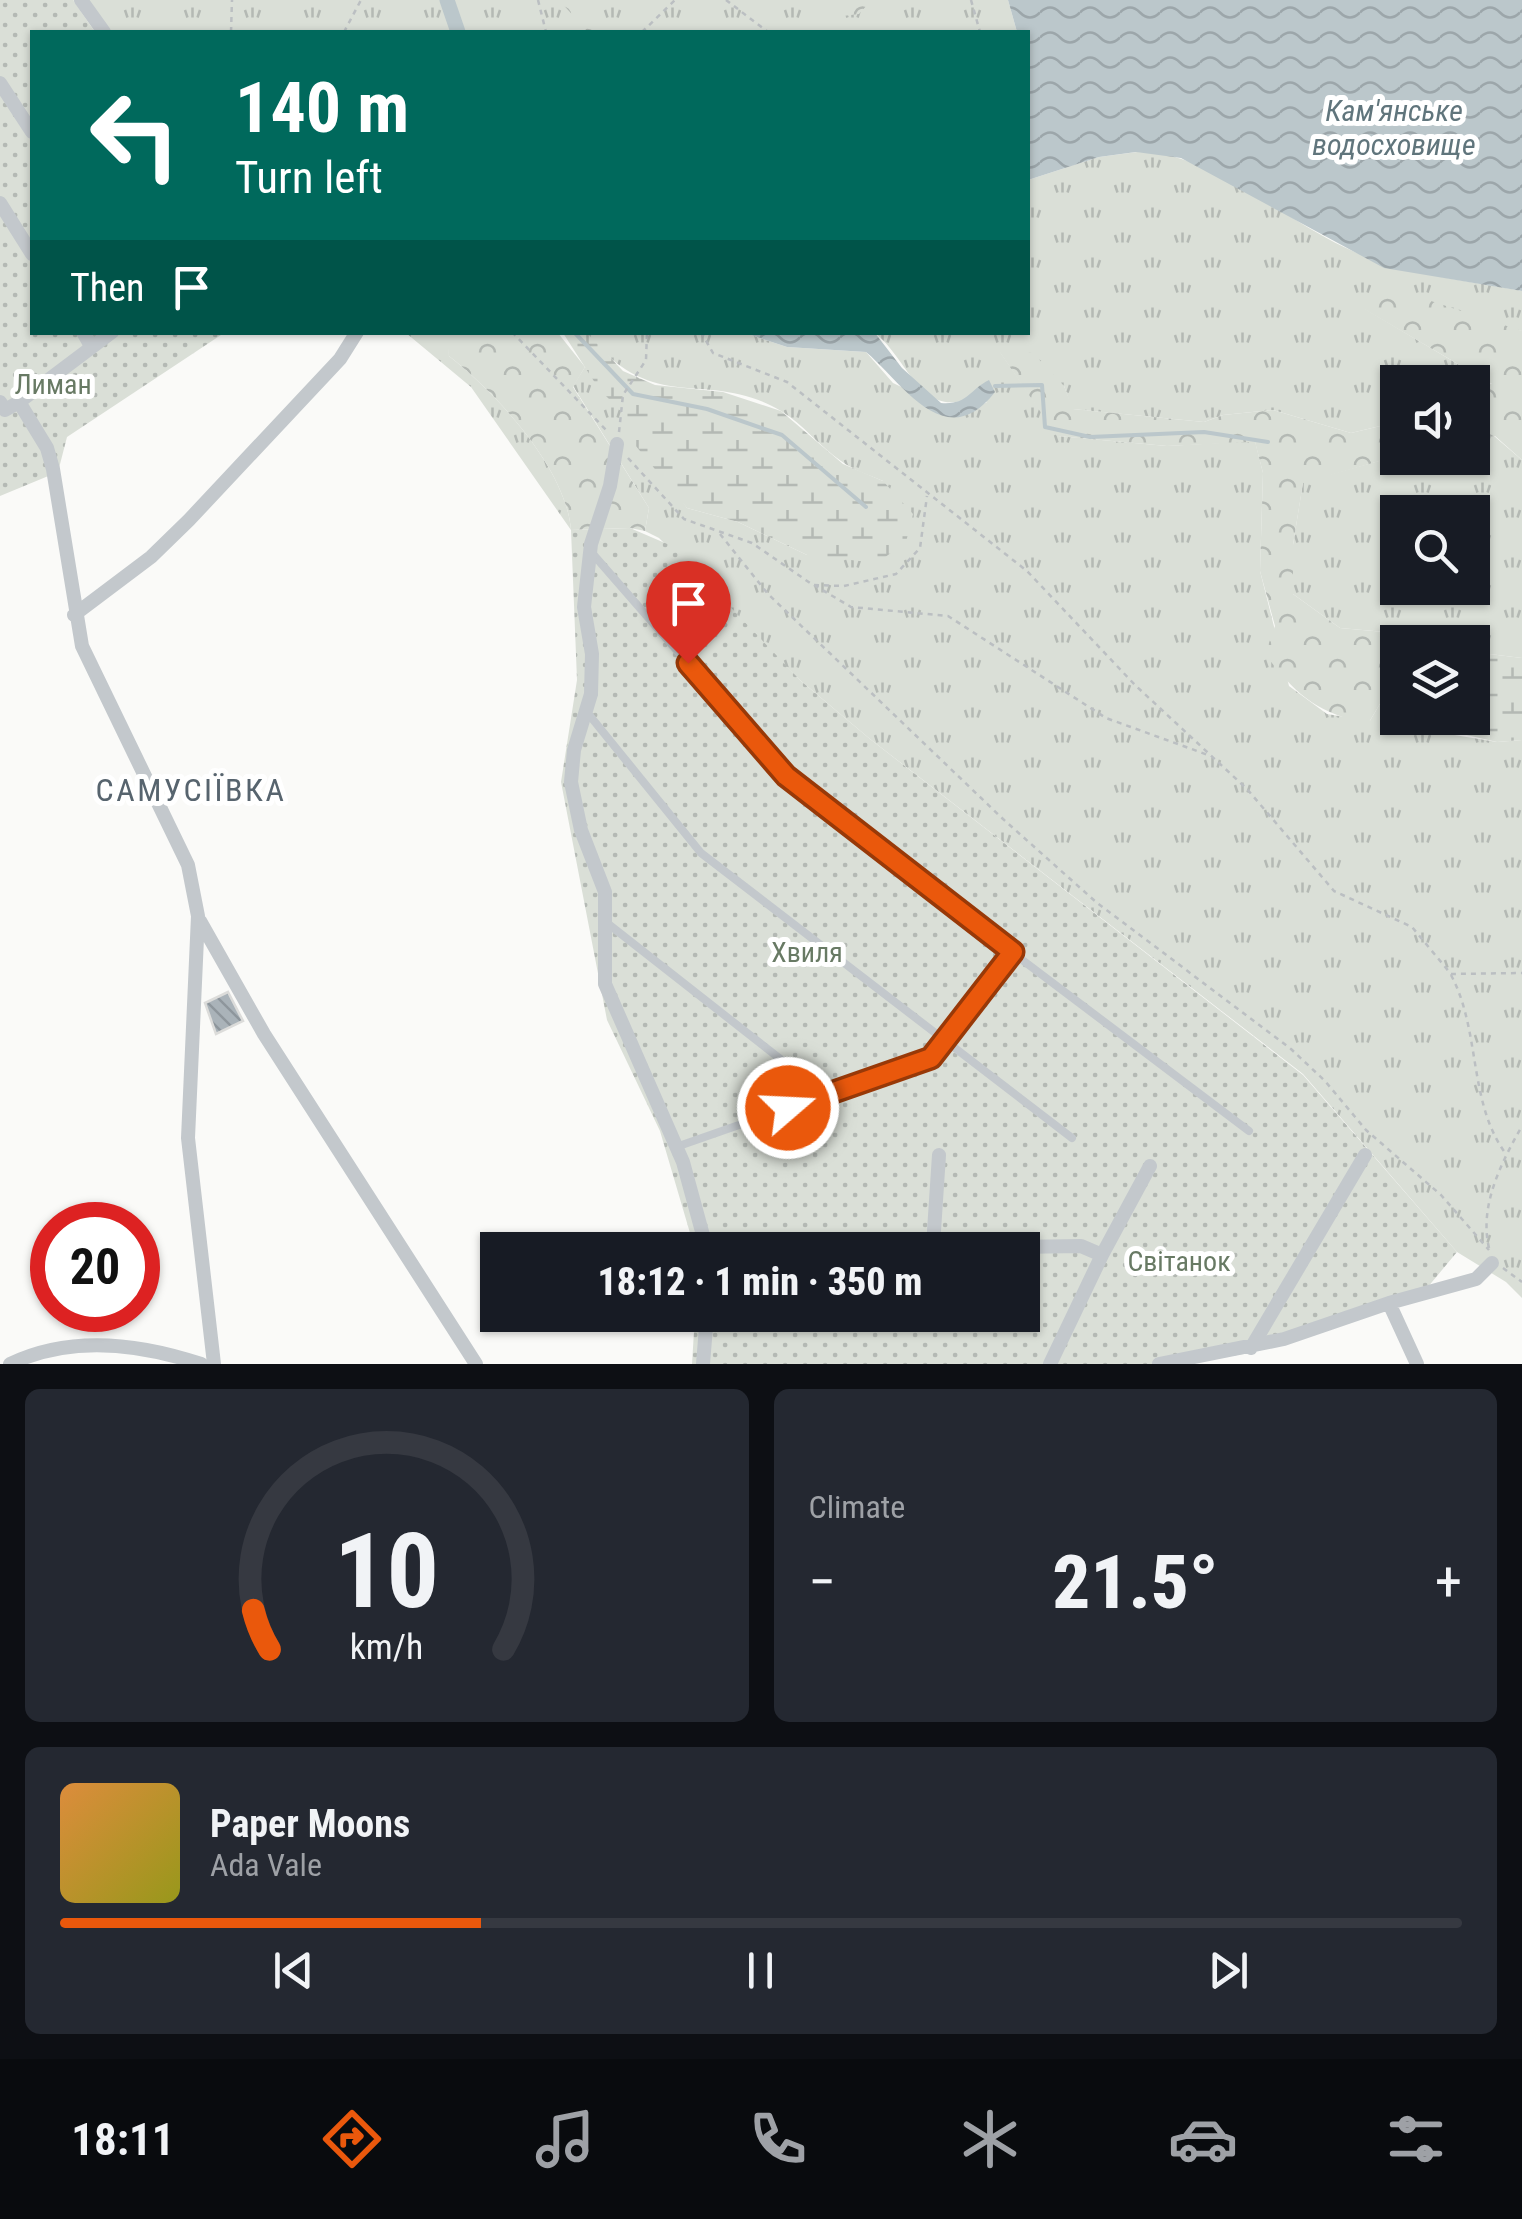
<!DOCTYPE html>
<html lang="en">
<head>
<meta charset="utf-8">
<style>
	:root { --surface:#171b24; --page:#242831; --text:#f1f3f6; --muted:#9ea1a6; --line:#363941; --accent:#ea580c }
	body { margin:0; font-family:"Roboto Condensed",sans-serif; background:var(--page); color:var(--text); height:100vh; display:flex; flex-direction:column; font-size:38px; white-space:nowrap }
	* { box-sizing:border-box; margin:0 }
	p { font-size:32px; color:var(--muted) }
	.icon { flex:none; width:55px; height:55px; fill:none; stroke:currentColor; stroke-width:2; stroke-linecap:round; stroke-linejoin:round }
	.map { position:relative; height:1364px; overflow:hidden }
	.side { display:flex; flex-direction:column; gap:25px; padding:25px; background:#0d0f14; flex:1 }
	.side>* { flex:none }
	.hud { position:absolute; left:30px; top:30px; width:1000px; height:305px; border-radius:0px; box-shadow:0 2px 8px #0004; background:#00695c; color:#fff; overflow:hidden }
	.buttons { position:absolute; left:1380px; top:365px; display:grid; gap:20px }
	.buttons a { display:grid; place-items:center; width:110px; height:110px; border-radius:0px; background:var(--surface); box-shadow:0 2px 8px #0004; font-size:50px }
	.speed { position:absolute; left:30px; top:1202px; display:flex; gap:20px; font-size:50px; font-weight:700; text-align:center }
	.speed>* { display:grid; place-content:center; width:130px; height:130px; border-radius:50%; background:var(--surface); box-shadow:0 2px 8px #0004; line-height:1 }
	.speed .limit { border:15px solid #d22; background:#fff; color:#111 }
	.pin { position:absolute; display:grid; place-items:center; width:85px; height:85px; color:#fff; margin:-102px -42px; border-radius:50% 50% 50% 0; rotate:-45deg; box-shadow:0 0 10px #0007 }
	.pin .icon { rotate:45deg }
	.me { position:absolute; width:110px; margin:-55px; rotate:71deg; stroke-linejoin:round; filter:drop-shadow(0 0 8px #0008) }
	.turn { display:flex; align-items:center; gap:35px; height:210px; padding:0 40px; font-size:45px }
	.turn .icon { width:130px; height:130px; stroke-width:2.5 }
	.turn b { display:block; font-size:70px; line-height:85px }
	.then { display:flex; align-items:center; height:95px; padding:0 40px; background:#0003; gap:20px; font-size:38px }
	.big { font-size:75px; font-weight:800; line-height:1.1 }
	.side .tile { flex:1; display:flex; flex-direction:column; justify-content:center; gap:15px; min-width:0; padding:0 35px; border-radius:15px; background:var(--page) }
	.side .dial { align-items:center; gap:0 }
	.dial svg { height:260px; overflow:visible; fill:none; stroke:var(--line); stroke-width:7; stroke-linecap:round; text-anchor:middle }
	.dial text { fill:var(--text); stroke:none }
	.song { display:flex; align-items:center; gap:30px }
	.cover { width:120px; height:120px; border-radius:15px; background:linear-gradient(135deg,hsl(30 70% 55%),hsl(60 70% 35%)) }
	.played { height:10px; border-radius:5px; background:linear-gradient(90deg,var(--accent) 30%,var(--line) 30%) }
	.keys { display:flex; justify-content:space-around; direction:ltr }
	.heat { display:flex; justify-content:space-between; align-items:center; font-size:55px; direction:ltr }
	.side .tiles { flex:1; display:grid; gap:25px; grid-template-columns:1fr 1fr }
	.tile:last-child { grid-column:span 2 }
	.trip { position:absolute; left:480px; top:1232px; width:560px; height:100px; border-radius:0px; background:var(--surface); box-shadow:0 2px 8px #0004; font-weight:800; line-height:100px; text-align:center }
	.menu { display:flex; height:160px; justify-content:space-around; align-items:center; background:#090b0e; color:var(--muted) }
	.menu .icon { width:70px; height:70px }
	.menu .active { color:var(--accent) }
	.menu b { font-size:45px; color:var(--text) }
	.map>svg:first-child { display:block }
	.grass { fill:url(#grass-tufts); fill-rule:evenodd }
	.forest { fill:url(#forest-crowns) }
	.wetland { fill:url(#wetland-marsh) }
	.garden { fill:url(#garden-dots) }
	.water { fill:url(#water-waves) }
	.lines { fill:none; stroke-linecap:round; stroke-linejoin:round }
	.stream { stroke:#bbc7cb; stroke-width:4 }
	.canal { stroke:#bbc7cb; stroke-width:15 }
	.building { fill:url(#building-back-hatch); stroke:#dcdcda; stroke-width:2.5 }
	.path { stroke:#bbbfc2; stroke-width:2.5; stroke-dasharray:5 5; stroke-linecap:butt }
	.lane { stroke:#c3c8cc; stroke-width:8 }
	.street { stroke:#c3c8cc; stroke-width:14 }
	.route-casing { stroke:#983908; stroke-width:25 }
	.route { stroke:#ea580c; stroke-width:18 }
	.labels { text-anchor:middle; stroke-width:10; stroke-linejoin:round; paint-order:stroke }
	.park-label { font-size:28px; fill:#687a64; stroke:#fff }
	.water-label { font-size:30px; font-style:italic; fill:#60757c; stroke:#fff }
	.quarter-label { font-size:32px; letter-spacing:2.5px; fill:#57646e; stroke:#fff }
</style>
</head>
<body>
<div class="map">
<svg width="1522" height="1364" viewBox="0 0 1522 1364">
	<defs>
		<pattern id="grass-tufts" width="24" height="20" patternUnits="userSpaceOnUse" patternTransform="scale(2.5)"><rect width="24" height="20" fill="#dadfd7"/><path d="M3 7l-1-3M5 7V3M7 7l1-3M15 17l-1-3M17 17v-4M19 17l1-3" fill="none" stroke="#b4b9b4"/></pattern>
		<pattern id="forest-crowns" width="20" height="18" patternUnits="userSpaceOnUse" patternTransform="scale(2.5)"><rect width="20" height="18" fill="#dadfd7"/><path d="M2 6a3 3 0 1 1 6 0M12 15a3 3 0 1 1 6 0" fill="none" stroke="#b4b9b4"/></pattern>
		<pattern id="wetland-marsh" width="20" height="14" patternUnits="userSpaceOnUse" patternTransform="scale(2.5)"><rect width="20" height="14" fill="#dadfd7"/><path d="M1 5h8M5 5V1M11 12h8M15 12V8" fill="none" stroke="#b4b9b4"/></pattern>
		<pattern id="garden-dots" width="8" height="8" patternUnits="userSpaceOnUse" patternTransform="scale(2.5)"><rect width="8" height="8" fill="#dadfd7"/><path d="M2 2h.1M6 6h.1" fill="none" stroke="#b4b9b4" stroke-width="1.8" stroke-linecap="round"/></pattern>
		<pattern id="water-waves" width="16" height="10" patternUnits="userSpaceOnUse" patternTransform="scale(2.5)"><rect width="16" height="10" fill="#bbc7cb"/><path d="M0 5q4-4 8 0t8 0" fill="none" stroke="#9ca6aa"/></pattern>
		<pattern id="building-back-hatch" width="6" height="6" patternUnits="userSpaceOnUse" patternTransform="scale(2.5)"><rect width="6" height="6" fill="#aab3b9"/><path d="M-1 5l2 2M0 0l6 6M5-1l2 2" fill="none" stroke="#8e969c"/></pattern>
	</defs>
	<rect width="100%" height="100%" fill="#fafaf8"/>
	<path class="grass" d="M73,0H1008L1017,32H95Z
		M1137,152C1212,152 1278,216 1344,247C1402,275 1460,279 1522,291V331L1365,309L1493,385L1473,397L1472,382H1398L1397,422L1351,433L1273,410L1223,415L1204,422L1072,409L1064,386L1000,352L1058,436L1167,446L1255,441L1263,473L1260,571L1289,686L1327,714L1497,742L1522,740V1298L1506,1282L1457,1252L1303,1074L870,739L801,681L659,538L645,531L649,508L573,386L585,367L623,413L687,508L738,522L807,555L883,481C869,475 853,470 841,461C820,447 803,424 781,411C707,367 654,418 587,333H745L787,347L866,352L893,383L963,416L987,402L972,397C921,421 907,357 875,333L1028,332V180L1099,157Z
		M406,333H448L449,356C496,393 566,468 571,530L471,387Z
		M1494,436L1522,460V658L1473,652L1472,642H1434L1396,633L1340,628L1293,594V545L1303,482L1397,456L1472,458L1473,440ZM1398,512H1472V588H1398Z"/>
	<path class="forest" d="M559,0H580L583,9L621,32H588Z
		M835,0H903L905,2L902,10L891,12L868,4L859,14L843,16L829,6Z
		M1365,293L1428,300L1522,331V460L1495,436L1473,440V397L1492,384L1364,309Z
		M558,333L585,367L573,387L649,508L645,531L630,528L571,530C566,468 496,393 449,356L446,334Z
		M999,351L1033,353L1064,386L1073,409L1204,422L1223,415L1273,410L1351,433L1397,422V456L1303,483L1293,545V594L1340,628L1396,633L1394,680L1368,724C1316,712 1297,696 1265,654L1275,626L1260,571L1263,473L1255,442L1167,446L1057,436Z"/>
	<path class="wetland" d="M563,333H587L623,371L655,385L723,392L781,411L843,464L883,481L913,514L906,542L877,563L807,555L738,522L687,508L626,434L623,413L599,389Z
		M1396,633L1434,642H1398V718H1472L1473,652L1522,658V740L1497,742L1458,733L1368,724L1394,680Z"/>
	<path class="garden" d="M0,0H73L95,32H32V332L224,333L67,437L58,472L0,496Z
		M630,528L672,546L801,681L870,739L1303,1075L1457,1252L1427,1288L1250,1353L1179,1364H692L695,1315H1022V1250H695L660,1131L607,1020L561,782L577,680L571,530Z"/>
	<path class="water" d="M1008,0H1522V291L1384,268L1181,158L1136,152L1099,157L1028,180V32H1017Z
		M745,333H875L902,368L941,403C968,405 969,390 989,380L995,392C945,456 903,383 866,352L787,347Z"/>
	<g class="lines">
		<path class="stream" d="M574,332L633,394L707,409L782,435L866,507
			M995,386L1042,385L1045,427L1090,437L1204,432L1268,442"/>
		<path class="canal" d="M447,0L458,32"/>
	</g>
	<path class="building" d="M228,992L243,1021L216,1034L205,1003Z"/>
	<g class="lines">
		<path class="path" d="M538,0L546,32
			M726,0L768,32
			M971,0L980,32
			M231,32L232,0
			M344,32L361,0
			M642,32L675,0
			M512,332L608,432
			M701,332L713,353L787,382L1027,571L1135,685L1247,789L1334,891L1412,927L1451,974L1522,973
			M619,432L623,395L646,360L647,332
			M628,458L684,519L752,543L813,585L844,586L896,574L920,548L927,496
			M720,534L768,594L1003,819L1096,902L1291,1049L1325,1081L1366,1130L1441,1195L1489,1250
			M814,585L851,607L948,616L1106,718L1208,755
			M1451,975C1481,1031 1468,1103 1506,1154
			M1489,1248C1479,1206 1501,1163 1522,1126
			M1503,1268L1522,1282"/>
		<path class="lane" d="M592,553L786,776L1013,953L931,1058L676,1147
			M586,711L701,853L1072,1138
			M607,923L825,1094
			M1013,953L1249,1131"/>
		<path class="street" d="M81,0L104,32
			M0,83L32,132
			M0,203L32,254
			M83,332L91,346
			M0,402L5,410L19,402L47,448L53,469L82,646L188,865L198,916L188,1138L214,1364
			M19,402L112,332
			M617,444L610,486L591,544L584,607L592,654L591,694L574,750L571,782L581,830L605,892V984L683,1162L707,1250
			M74,615L151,557L189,520L340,359L357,332
			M200,921L264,1034L476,1364
			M933,1246L939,1155
			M797,1250L1081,1246L1102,1255L1050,1364
			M1102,1255L1150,1166
			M1389,1303L1417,1364
			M1251,1348L1365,1155
			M10,1364C70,1335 138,1343 201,1364
			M703,1364L707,1315
			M1159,1364L1284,1339L1389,1303L1476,1279L1492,1263"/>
	</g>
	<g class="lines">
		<g class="route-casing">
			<path id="route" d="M688,663L786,776L1013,952L931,1058L788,1108"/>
		</g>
		<use href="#route" class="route"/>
	</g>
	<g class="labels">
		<g class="park-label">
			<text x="53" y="394">Лиман</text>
			<text x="807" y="962">Хвиля</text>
			<text x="1179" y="1271">Світанок</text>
		</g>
		<g class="water-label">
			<text x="1394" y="121">Кам'янське<tspan x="1394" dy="34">водосховище</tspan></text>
		</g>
		<g class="quarter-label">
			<text x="191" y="801">САМУСІЇВКА</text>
		</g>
	</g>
</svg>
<div class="buttons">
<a><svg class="icon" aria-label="sound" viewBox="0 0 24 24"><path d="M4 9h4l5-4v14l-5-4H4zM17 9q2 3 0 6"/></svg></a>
<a><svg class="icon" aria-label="search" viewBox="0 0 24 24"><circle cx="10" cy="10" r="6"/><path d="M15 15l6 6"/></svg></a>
<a><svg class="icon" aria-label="layers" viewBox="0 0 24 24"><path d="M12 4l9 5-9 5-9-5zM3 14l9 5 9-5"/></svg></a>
</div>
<div class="speed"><div class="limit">20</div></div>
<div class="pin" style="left:688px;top:663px;background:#d93025"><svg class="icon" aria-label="arrive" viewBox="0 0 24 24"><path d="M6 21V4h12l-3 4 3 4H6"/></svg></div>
<svg class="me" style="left:788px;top:1108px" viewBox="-20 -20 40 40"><circle r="17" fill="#ea580c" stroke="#fff" stroke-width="3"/><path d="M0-11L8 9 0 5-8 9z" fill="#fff"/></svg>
<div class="trip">18:12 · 1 min · 350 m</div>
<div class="hud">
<div class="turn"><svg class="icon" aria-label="left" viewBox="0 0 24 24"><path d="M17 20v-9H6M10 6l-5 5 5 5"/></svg><div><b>140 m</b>Turn left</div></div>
<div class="then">Then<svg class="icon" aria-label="arrive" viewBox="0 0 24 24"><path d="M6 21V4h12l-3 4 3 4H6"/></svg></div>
</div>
</div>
<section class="side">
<div class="tiles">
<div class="tile dial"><svg viewBox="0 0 100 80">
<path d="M14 69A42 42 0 1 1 86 69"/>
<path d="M14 69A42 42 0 0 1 9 57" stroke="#ea580c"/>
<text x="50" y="56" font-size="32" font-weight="700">10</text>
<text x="50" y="72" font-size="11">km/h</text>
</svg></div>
<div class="tile"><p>Climate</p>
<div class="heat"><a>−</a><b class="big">21.5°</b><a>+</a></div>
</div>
<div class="tile">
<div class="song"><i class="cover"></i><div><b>Paper Moons</b><p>Ada Vale</p></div></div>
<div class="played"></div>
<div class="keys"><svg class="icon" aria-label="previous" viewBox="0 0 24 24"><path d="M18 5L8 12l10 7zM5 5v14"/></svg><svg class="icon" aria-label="pause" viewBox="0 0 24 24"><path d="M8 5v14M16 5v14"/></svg><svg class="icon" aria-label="next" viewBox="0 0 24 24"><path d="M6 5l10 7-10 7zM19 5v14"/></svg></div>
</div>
</div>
</section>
<nav class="menu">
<b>18:11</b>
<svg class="icon active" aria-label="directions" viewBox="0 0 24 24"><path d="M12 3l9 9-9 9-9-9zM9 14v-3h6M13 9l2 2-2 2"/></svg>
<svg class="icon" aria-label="music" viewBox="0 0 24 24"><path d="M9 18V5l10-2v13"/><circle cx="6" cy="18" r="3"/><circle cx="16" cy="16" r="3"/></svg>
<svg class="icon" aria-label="phone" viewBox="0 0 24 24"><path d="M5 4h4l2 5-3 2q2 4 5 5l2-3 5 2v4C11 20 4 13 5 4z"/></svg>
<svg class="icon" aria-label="climate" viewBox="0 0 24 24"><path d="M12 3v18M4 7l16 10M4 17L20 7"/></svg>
<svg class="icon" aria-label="car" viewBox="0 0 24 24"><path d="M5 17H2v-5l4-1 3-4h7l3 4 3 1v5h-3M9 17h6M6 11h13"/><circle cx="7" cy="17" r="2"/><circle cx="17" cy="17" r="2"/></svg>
<svg class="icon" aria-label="filters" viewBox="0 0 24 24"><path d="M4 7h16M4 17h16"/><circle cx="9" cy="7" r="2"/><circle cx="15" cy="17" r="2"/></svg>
</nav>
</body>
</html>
